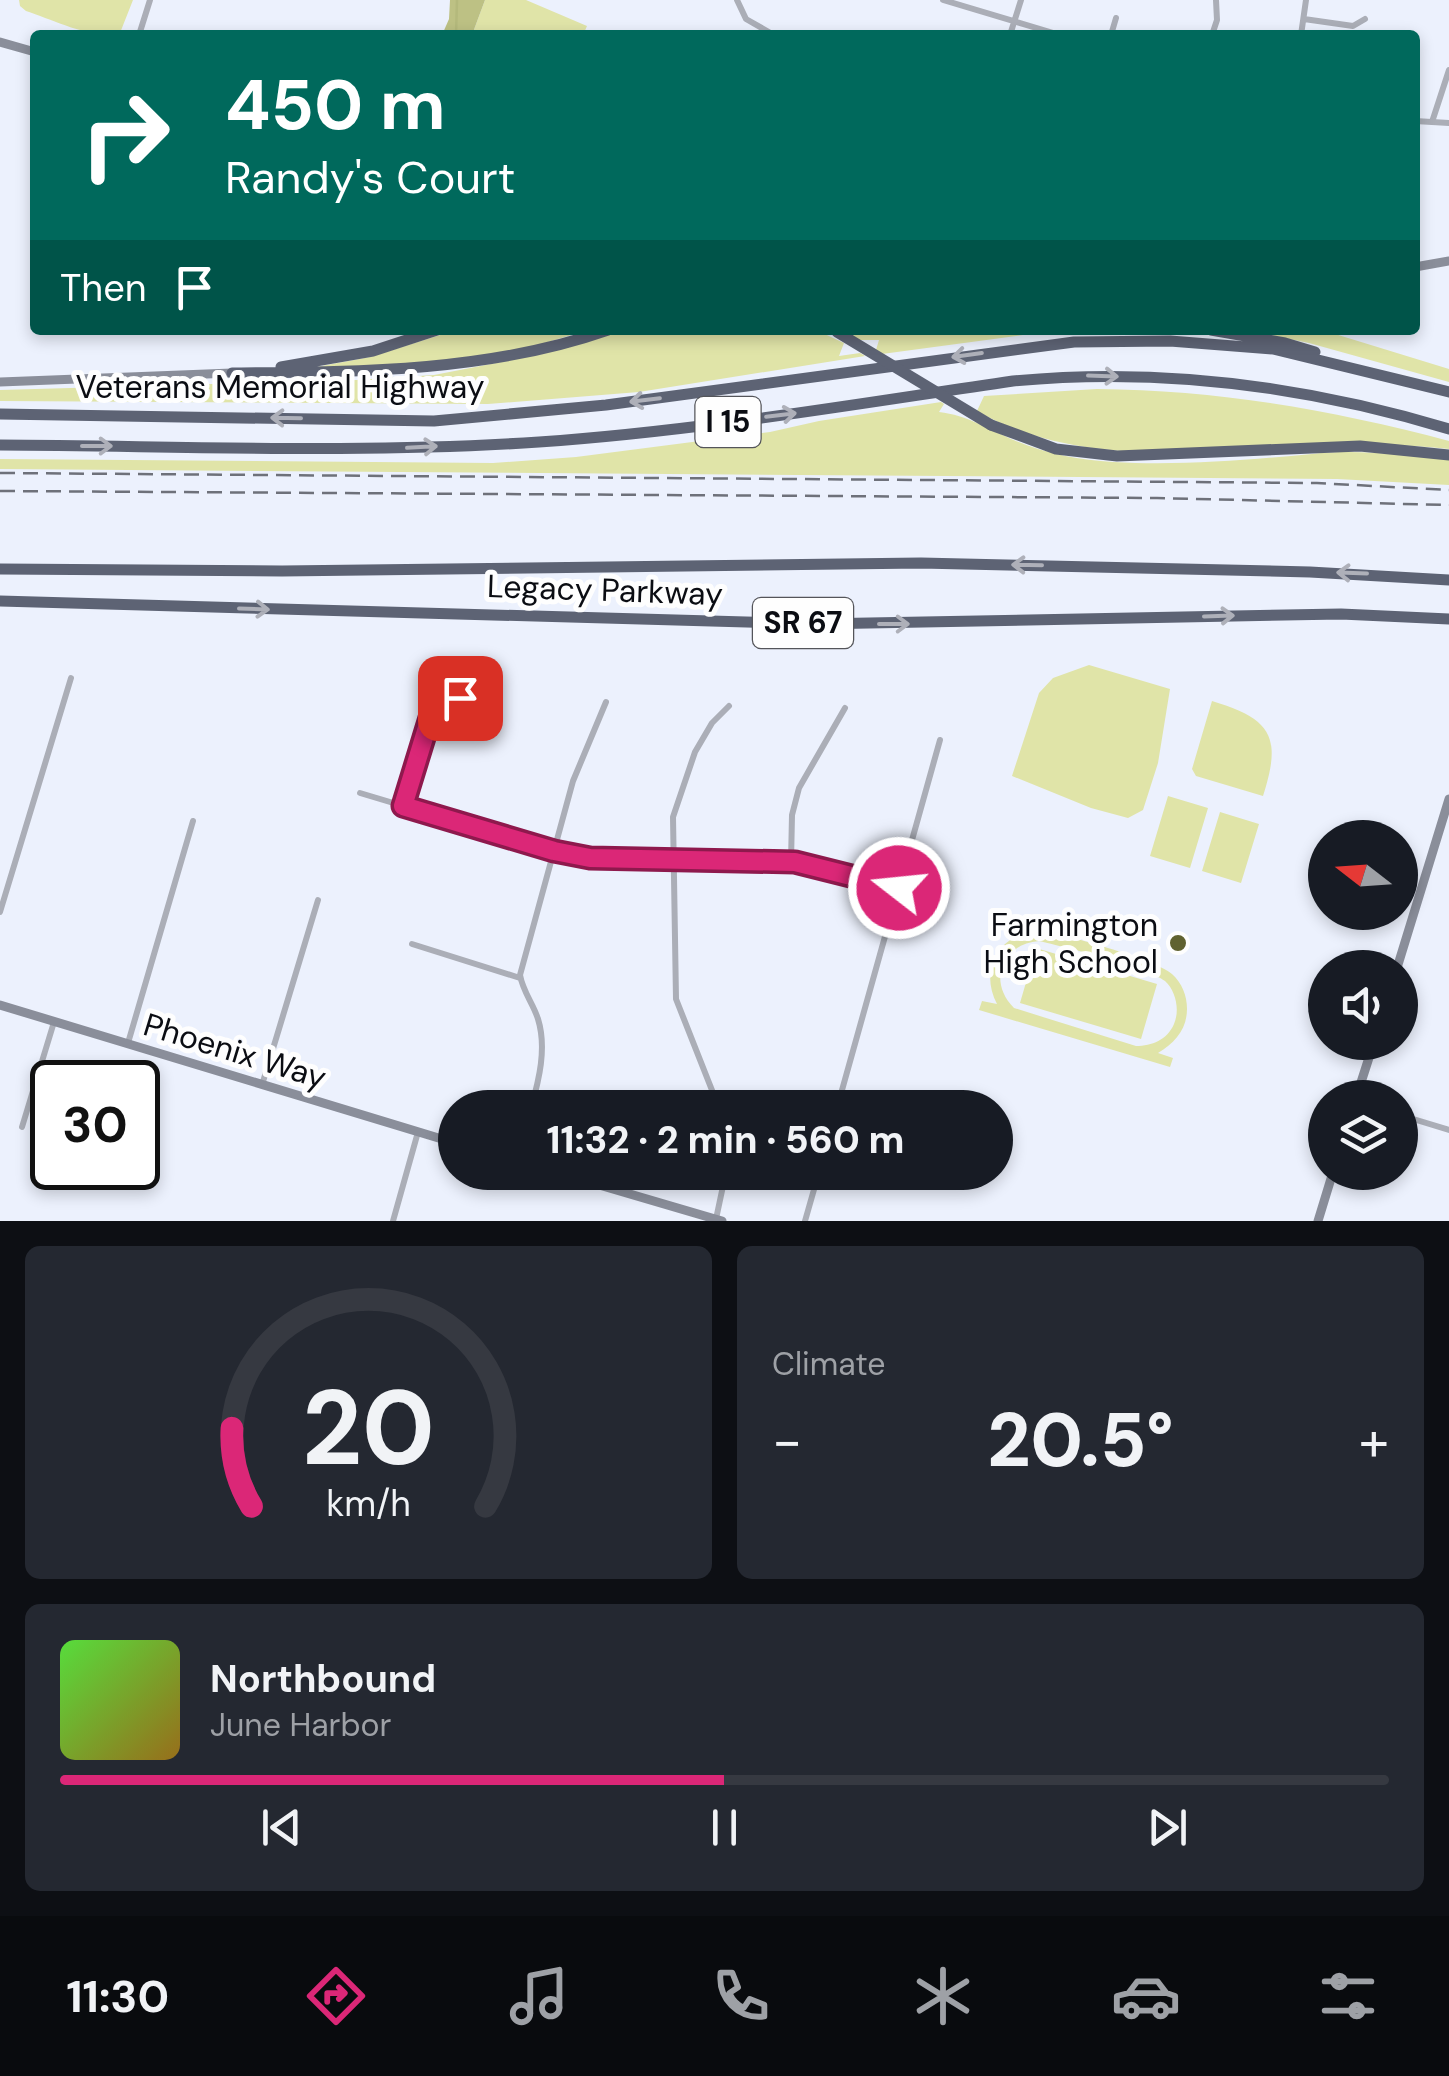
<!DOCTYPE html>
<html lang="en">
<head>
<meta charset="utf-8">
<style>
	:root { --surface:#171b24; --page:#242831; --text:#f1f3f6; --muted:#9ea1a6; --line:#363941; --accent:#db2777 }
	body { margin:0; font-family:"DM Sans",sans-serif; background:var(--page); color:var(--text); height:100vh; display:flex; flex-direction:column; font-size:38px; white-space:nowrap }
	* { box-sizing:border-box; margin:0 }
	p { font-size:32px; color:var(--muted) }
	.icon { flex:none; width:55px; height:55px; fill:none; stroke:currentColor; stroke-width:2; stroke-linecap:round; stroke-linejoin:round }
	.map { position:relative; height:1221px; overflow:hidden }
	.side { display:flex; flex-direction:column; gap:25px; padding:25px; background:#0d0f14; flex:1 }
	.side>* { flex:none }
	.guide { position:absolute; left:30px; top:30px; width:1390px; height:305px; border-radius:10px; box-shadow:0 5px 15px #0003; background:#00695c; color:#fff; overflow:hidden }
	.needle { width:65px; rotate:287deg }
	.tools { position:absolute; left:1308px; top:820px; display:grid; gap:20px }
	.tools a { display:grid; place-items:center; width:110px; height:110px; border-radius:50%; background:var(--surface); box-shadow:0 5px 15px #0003; font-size:50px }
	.speed { position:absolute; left:30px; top:1060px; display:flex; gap:20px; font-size:50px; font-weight:700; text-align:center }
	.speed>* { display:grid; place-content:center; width:130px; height:130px; border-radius:50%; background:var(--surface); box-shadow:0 5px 15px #0003; line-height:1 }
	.speed .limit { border:5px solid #111; border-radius:15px; background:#fff; color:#111 }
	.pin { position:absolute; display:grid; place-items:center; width:85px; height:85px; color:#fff; margin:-42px; border-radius:20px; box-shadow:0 5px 15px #0006 }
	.me { position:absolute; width:110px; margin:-55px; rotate:286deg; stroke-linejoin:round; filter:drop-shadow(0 0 8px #0008) }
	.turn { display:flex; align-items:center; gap:35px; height:210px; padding:0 30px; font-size:45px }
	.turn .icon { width:130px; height:130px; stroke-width:2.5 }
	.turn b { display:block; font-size:70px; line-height:85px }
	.then { display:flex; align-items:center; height:95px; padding:0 30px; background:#0003; gap:20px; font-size:38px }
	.big { font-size:75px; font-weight:800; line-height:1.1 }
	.side .card { flex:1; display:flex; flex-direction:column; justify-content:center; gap:15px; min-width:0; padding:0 35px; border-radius:15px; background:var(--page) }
	.side .dial { align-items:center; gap:0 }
	.dial svg { height:260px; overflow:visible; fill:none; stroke:var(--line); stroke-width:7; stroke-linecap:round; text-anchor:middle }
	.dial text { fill:var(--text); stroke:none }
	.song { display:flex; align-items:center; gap:30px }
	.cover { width:120px; height:120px; border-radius:15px; background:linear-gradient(135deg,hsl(110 70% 55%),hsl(40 70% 35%)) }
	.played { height:10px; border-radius:5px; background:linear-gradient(90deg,var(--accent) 50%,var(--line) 50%) }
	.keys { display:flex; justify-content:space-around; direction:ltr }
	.heat { display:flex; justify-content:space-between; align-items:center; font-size:55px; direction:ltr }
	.side .tiles { flex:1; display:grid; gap:25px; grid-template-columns:1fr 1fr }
	.card:last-child { grid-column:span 2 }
	.trip { position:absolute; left:438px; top:1090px; width:575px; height:100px; border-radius:50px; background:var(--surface); box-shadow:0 5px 15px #0003; font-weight:800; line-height:100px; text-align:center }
	.dock { display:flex; height:160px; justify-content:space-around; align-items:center; background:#090b0e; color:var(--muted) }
	.dock .icon { width:70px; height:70px }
	.dock .active { color:var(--accent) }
	.dock b { font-size:45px; color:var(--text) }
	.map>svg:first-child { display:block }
	.green { fill:#e0e4a8; fill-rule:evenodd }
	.forest { fill:#bdc184 }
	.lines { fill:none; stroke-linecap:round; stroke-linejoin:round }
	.stream { stroke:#b4b97c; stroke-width:2.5 }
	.street { stroke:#abaeb7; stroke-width:6 }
	.secondary { stroke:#8a8e9a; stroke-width:9 }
	.highway { stroke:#5d6374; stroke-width:11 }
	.rail { stroke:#6e717a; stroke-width:2.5; stroke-dasharray:15 8; stroke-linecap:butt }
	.highway-bridge { stroke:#5d6374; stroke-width:11 }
	.oneway { stroke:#aeb0b9 }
	.route-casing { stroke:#8e194d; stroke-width:25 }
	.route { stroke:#db2777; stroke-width:18 }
	.poi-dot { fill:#606230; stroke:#fefefe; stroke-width:4 }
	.labels { text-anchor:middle; stroke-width:10; stroke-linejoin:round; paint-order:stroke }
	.shield { fill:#fefefe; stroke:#54555a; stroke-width:2.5 }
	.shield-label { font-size:30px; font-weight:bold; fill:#0b0d13 }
	.street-label { font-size:32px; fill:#0b0d13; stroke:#fefefe }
	.poi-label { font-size:32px; fill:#0b0d13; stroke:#fefefe; text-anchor:end }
</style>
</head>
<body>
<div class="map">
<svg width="1449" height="1221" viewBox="0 0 1449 1221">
	<rect width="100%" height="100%" fill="#ecf1fd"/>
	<path class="green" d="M19,0H133L120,33C92,40 54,20 26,11L20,6Z
		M485,0H526L587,26L583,35H472Z
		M456,330H588L528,348L477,359L300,370L370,357Z
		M621,330H816L844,343L839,356L860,353L865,356L639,392L488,404L0,401V390L356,380L434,375L542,354Z
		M843,330H1152L1158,331L1023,335L882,354L876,350L879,340H858Z
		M1245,330H1322L1449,369V382L1309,343Z
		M1097,389C1218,390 1332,410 1449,441V449C1297,430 1114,489 977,411L984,396Z
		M941,402L944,404L939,412C967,415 990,430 1016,441C1047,454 1081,460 1113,462C1178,466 1248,460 1312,454C1357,449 1404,455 1449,460V485L1337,479L0,469V459L493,463L576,457L770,432L819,421Z
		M1089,665L1170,689L1158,763L1143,810L1128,818L1091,808L1012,776L1039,693L1053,678Z
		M1212,701C1272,719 1282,737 1263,796L1196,776L1192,769Z
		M1168,796L1208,808L1190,868L1150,856Z
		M1220,812L1259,824L1241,883L1202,871Z
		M1038,930C1063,934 1155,959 1172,974C1182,983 1187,996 1187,1009C1187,1029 1175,1043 1158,1053L1173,1058L1170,1067L979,1010L982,1001L997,1004C979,969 998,935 1038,930ZM1039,941C1064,947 1147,967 1165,981C1176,991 1180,1010 1174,1024C1167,1040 1152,1046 1136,1046L1014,1008C987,981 1002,944 1039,941Z
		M1036,948L1157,984L1141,1039L1020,1003Z"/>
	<path class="forest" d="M450,0H485L472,35H442L449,19Z"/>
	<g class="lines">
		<path class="stream" d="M456,35L457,0"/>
		<path class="street" d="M737,0L746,19L774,35
			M943,0L1060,35
			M1304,19L1353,26L1365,19
			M139,35L150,0
			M1010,35L1021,0
			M1111,35L1116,18
			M1212,35L1217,20L1216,0
			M1301,35L1306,0
			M1415,121L1449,123
			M1432,122L1449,70
			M360,793L554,851L589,858L795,862L899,888
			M403,806L430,718C448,692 470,700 497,707
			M791,862L792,815L799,788L845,708
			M0,912L71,678
			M412,944L520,978
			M128,1043L193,821
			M262,1085L318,900
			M531,1108C539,1080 547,1048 538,1019C533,1003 523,992 520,975L573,781L606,702
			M719,1108L676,999L673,817L695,752L712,723L729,706
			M837,1108L940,740
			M1400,1115L1449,1130
			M22,1127L54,1022
			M716,1219L726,1172
			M393,1221L418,1132
			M805,1221L819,1172"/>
		<path class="secondary" d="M0,42L35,52
			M1415,267L1449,261
			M0,382L232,373
			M1397,968L1449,799
			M0,1005L455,1143
			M1356,1098L1374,1042
			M555,1172L722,1221
			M1318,1221L1333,1172"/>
		<path class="highway" d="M1211,330L1285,343L1315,352
			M281,367L373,351L437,330
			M232,373C358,372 488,372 608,330
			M0,414L434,421L606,405L1074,342L1170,341L1273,349L1449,392
			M991,425L1056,449L1117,456L1360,446L1449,455
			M0,445C179,446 360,454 539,442C698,431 855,404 1013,381C1161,367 1307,386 1449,429
			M0,569L282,571L921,563L1310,572L1449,580
			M0,601L815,624L1341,614L1449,619"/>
		<path class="rail" d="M0,473L1317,483L1449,490
			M0,491L1157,498L1449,505"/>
		<path class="highway-bridge" d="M837,332L991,425"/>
	</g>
	<defs><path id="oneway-shaft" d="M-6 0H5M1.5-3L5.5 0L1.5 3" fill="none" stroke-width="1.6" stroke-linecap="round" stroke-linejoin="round" transform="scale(2.5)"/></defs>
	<g class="oneway">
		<use href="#oneway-shaft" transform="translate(967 355) rotate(172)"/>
		<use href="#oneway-shaft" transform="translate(1103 376) rotate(2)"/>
		<use href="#oneway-shaft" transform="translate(645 400) rotate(173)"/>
		<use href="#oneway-shaft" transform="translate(781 415) rotate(-7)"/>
		<use href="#oneway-shaft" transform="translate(286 418) rotate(-179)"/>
		<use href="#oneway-shaft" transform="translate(97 446)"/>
		<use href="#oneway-shaft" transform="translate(422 447) rotate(-3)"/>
		<use href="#oneway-shaft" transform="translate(1027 565) rotate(-179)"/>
		<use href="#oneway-shaft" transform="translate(1352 573) rotate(-178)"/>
		<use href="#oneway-shaft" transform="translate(254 609) rotate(2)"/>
		<use href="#oneway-shaft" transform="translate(1219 616) rotate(-2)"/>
		<use href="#oneway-shaft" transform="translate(894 624)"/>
	</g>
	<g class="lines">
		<g class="route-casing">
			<path id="route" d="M460,698L438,706L430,718L403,806L554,851L590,858L795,862L899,888"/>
		</g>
		<use href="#route" class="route"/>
	</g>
	<circle class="poi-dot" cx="1178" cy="943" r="10"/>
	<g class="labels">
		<g class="shield">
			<rect x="695.5" y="397" width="65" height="50" rx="8"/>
			<rect x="753" y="598" width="100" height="50" rx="8"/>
		</g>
		<g class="shield-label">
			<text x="728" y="432">I 15</text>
			<text x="803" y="633">SR 67</text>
		</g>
		<g class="street-label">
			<text x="280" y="398">Veterans Memorial Highway</text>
			<text transform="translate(605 590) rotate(2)" y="11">Legacy Parkway</text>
			<text transform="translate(235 1051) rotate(17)" y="11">Phoenix Way</text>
		</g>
		<g class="poi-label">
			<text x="1158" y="936">Farmington<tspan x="1158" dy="37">High School</tspan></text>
		</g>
	</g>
</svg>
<div class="tools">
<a><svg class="needle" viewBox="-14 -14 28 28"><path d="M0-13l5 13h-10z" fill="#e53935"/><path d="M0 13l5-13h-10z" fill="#9ea1a6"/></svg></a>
<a><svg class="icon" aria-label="sound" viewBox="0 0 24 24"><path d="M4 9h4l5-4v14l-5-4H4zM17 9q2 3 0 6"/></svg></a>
<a><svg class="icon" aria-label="layers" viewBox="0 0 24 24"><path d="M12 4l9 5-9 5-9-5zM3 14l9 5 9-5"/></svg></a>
</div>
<div class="speed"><div class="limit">30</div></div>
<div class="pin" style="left:460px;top:698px;background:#d93025"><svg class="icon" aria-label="arrive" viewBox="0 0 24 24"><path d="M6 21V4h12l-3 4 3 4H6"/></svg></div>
<svg class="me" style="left:899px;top:888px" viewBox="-20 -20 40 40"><circle r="17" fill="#db2777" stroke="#fff" stroke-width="3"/><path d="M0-11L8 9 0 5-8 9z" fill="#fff"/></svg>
<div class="trip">11:32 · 2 min · 560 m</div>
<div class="guide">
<div class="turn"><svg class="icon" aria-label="right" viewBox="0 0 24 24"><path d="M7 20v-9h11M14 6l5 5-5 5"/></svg><div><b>450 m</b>Randy's Court</div></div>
<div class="then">Then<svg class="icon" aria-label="arrive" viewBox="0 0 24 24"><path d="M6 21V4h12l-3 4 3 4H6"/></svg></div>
</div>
</div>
<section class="side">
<div class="tiles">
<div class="card dial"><svg viewBox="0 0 100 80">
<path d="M14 69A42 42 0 1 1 86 69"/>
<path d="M14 69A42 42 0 0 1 8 45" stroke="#db2777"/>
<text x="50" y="56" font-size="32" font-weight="700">20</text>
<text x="50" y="72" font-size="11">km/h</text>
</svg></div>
<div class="card"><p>Climate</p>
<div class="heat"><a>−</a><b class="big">20.5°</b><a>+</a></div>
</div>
<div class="card">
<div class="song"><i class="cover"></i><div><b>Northbound</b><p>June Harbor</p></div></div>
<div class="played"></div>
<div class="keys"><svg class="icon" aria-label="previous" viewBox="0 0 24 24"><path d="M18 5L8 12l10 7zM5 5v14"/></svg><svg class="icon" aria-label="pause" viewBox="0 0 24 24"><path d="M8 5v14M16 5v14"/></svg><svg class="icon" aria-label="next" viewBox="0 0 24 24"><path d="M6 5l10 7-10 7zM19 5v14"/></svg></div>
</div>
</div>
</section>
<nav class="dock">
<b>11:30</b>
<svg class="icon active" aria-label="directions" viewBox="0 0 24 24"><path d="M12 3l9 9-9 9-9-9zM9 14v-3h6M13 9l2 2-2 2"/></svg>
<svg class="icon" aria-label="music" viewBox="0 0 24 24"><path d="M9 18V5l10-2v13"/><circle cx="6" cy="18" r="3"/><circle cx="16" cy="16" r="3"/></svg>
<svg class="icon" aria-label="phone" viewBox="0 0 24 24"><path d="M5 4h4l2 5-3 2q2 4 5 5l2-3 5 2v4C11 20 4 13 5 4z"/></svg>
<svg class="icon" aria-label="climate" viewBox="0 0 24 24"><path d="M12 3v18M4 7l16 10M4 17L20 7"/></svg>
<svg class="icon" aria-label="car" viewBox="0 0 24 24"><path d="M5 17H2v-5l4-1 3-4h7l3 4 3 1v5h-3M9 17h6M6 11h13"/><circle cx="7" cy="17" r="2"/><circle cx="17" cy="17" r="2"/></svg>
<svg class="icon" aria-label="filters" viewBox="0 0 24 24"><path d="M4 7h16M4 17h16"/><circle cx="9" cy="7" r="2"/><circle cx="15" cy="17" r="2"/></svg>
</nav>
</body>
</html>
